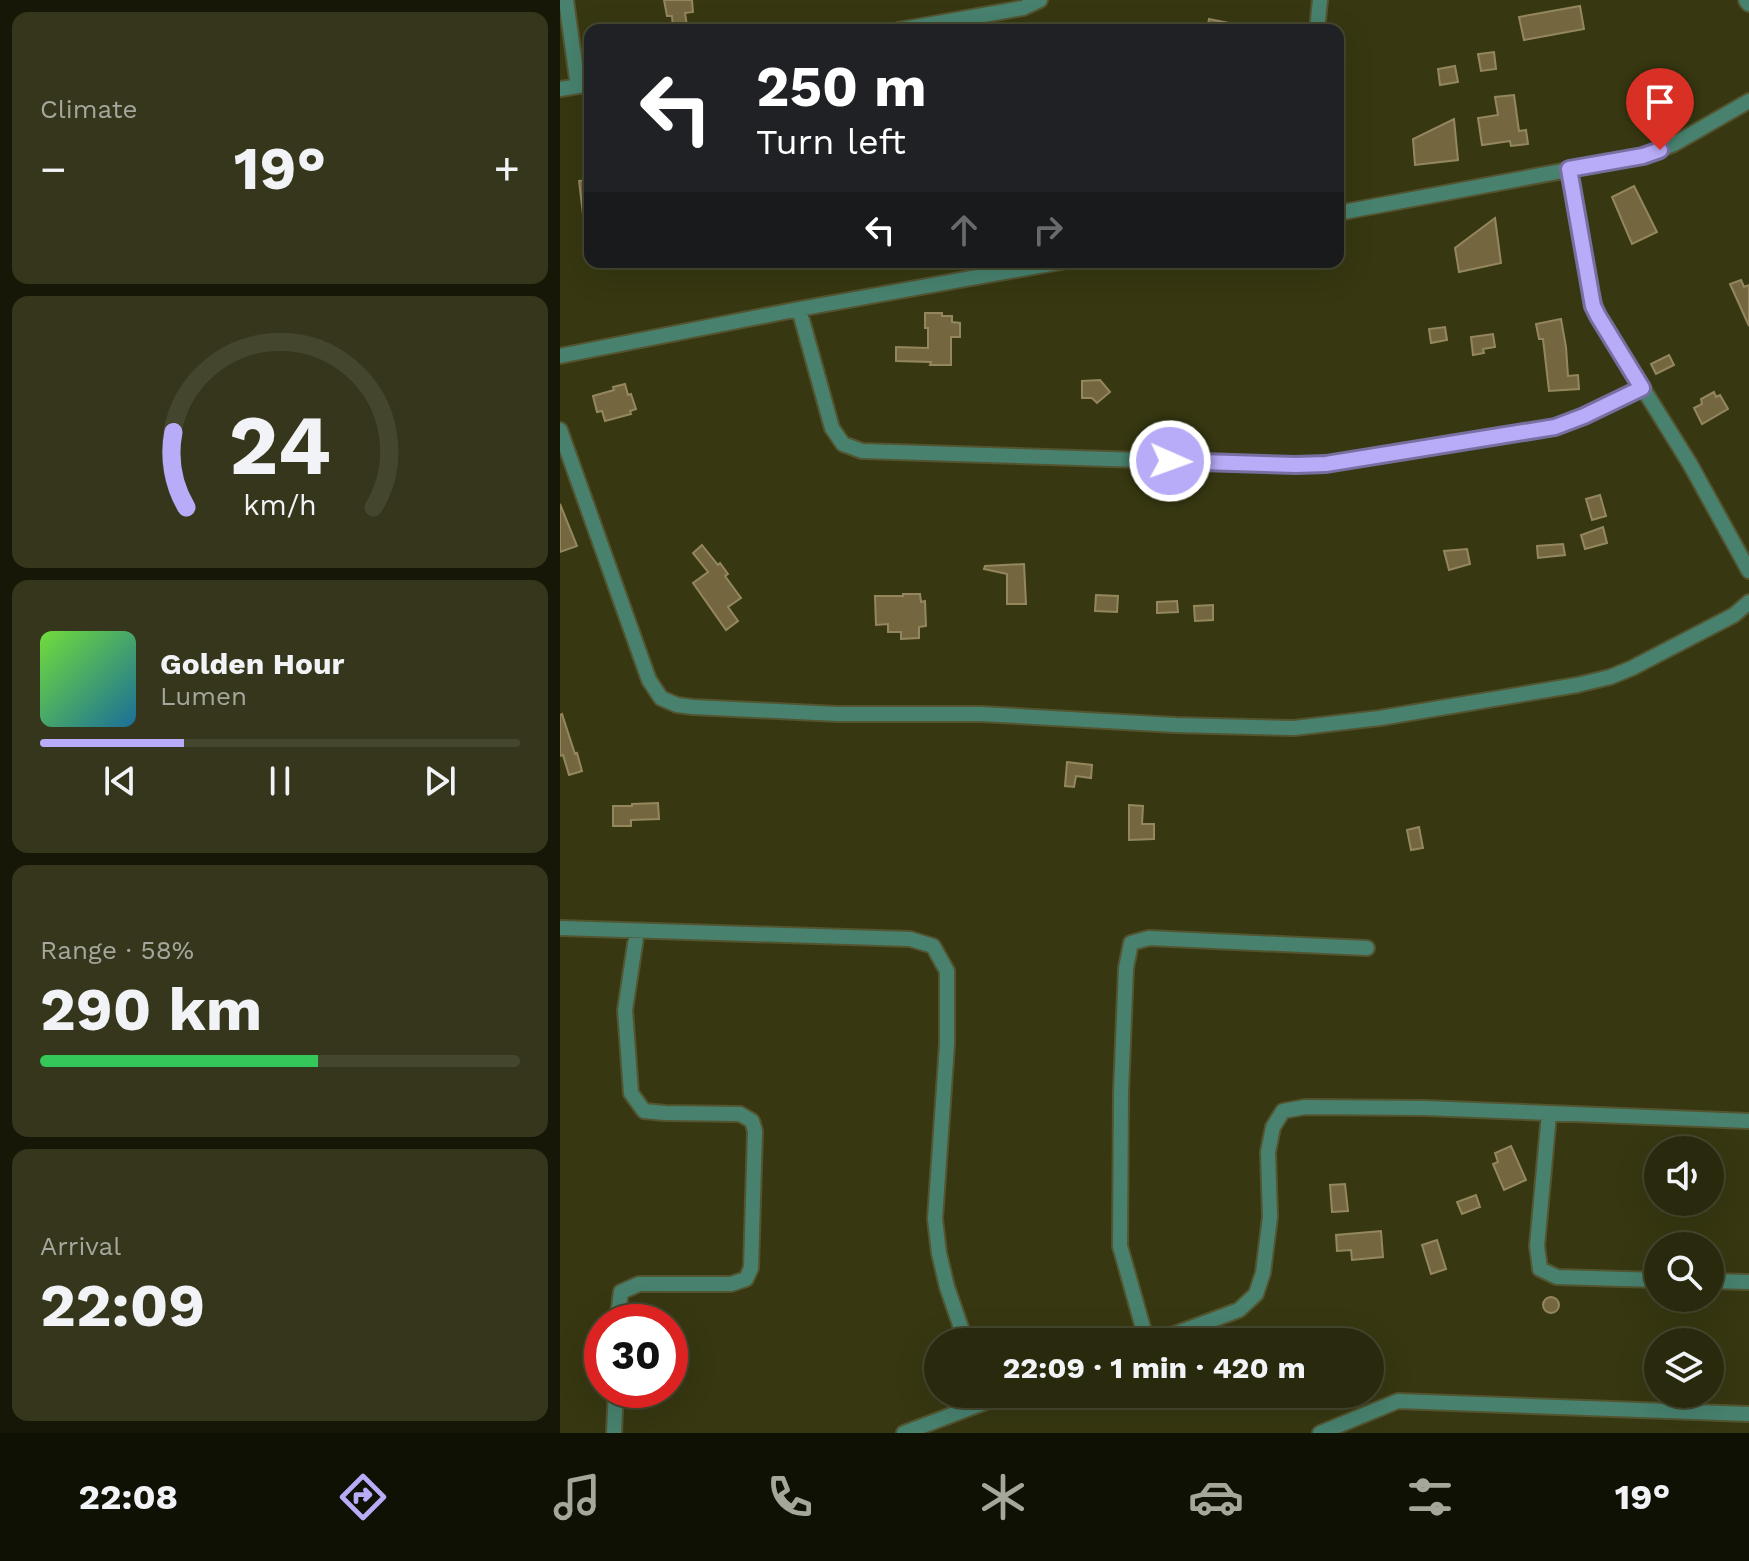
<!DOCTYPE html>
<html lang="en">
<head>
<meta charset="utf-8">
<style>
	:root { --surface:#292a0d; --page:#35361b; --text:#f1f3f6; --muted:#a5a79d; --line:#45462e; --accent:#b8abf7 }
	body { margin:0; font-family:"Work Sans",sans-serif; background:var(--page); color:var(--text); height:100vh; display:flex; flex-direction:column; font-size:30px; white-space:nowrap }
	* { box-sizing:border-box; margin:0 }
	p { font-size:26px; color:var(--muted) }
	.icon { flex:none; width:44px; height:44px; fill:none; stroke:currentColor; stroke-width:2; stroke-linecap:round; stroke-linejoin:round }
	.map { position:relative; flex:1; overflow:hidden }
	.side { display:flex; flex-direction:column; gap:12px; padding:12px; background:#171707; width:560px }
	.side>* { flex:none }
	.top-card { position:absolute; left:24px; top:24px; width:760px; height:244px; border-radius:16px; box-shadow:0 8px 32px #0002,0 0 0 2px var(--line); background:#202124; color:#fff; overflow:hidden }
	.tools { position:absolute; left:1084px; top:1136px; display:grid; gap:16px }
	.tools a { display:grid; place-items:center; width:80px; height:80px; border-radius:50%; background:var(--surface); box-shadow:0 8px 32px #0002,0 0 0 2px var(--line); font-size:40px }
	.speed { position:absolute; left:24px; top:1304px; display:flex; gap:16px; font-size:40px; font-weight:700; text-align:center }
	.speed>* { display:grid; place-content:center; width:104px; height:104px; border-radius:50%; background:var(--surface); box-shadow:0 8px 32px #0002,0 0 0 2px var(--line); line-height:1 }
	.speed .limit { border:12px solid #d22; background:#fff; color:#111 }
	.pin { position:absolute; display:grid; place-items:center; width:68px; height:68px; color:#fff; margin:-82px -34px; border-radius:50% 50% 50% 0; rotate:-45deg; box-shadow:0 0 8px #0007 }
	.pin .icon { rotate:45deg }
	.me { position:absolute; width:88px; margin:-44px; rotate:92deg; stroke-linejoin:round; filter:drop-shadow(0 0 6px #0008) }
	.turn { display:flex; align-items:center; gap:28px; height:168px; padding:0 40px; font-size:36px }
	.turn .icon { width:104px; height:104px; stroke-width:2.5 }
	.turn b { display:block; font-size:56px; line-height:68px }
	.lanes { display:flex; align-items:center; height:76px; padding:0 40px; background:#0003; justify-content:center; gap:40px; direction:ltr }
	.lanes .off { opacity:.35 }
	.big { font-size:60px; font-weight:700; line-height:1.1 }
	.side .tile { flex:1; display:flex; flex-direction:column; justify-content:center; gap:12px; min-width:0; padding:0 28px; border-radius:16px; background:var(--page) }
	.side .dial { align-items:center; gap:0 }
	.dial svg { height:208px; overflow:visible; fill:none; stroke:var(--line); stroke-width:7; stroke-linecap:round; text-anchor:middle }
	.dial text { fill:var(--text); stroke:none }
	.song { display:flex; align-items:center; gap:24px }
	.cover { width:96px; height:96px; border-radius:12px; background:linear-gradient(135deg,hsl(100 70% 55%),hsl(200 70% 35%)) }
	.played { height:8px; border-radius:4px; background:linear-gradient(90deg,var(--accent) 30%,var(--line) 30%) }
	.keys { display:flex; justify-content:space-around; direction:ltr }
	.heat { display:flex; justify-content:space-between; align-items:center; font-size:44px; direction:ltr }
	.charge { height:12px; border-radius:6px; background:linear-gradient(90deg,#34c759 58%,var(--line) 0) }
	.trip { position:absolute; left:364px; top:1328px; width:460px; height:80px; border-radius:40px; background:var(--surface); box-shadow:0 8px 32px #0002,0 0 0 2px var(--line); font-weight:700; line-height:80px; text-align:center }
	.tabs { display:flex; height:128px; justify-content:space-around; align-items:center; background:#101105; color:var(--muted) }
	.tabs .icon { width:56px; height:56px }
	.tabs .current { color:var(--accent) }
	.tabs b { font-size:36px; color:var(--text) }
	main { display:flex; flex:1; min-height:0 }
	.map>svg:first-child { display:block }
	.building { fill:#746740; stroke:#94875e; stroke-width:2 }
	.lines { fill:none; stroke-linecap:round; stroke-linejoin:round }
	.minor-casing { stroke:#535430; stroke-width:18 }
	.tertiary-casing { stroke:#535430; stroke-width:20 }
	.minor { stroke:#48826f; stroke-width:14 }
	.tertiary { stroke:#48826f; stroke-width:16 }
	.route-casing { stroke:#786fa1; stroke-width:20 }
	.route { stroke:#b8abf7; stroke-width:14 }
</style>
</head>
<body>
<main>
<section class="side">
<div class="tile"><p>Climate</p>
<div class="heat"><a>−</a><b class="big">19°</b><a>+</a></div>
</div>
<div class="tile dial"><svg viewBox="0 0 100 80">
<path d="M14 69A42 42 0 1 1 86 69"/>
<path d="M14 69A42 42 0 0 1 9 40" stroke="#b8abf7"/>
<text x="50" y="56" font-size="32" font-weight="700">24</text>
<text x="50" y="72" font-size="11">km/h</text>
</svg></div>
<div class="tile">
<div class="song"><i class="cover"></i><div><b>Golden Hour</b><p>Lumen</p></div></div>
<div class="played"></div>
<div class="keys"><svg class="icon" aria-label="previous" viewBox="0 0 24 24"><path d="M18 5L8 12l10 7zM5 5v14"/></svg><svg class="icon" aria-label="pause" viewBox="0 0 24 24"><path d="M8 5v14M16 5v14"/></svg><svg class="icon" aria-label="next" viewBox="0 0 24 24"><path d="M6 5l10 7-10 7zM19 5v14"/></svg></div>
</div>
<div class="tile"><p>Range · 58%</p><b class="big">290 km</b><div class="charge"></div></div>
<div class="tile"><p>Arrival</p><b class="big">22:09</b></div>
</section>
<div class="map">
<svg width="1189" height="1433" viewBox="0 0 1189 1433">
	<rect width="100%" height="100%" fill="#373811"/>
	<path class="building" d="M104,0H132L133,12L125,13L127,26L113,28L112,16H107Z
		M1020,6L1024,29L964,40L959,17Z
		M649,19L679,25L678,30H647Z
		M934,52L936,69L921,71L918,54Z
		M895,66L898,82L880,85L878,69Z
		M954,95L959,131L966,130L968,144L951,146L950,141L922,145L918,118L938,115L935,97Z
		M894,119L898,160L855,165L853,139Z
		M30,180V213L23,214L19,181Z
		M1074,186L1097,232L1072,244L1052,197Z
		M935,218L941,263L899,272L895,248Z
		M1181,280L1184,287L1189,285V326L1170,284Z
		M365,313H382V316H392V322L400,323V337H391V365H370L371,362L336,361V347L368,348V328H365Z
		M1001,319L1006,347L1008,376L1018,375L1019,389L989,391L983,339H979L976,324Z
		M885,327L887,340L871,343L869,329Z
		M933,334L935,347L923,349L924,353L913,355L911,337Z
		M1109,355L1114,365L1096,374L1091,364Z
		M540,380L550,392L537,403L532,398H522V381Z
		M65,384L68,395L71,394L76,409L70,411L71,414L45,421L42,411L37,412L33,396L54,390L53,387Z
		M1154,392L1156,397L1160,395L1168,409L1142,424L1134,408L1142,404L1141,399Z
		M1040,495L1046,516L1032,520L1026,499Z
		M0,504L17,546L0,552Z
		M1043,527L1047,543L1025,549L1021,535Z
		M1003,544L1005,555L978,558L977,546Z
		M142,545L158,565L160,563L168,574L165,576L181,598L168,607L178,621L166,630L133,583L148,572L133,553Z
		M907,549L910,564L889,570L884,551Z
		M464,564L466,604H447V574L424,569L425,566Z
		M343,594H360L361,602L365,601L366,626L359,627V638L341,639V632H328V624L316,625L315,596H343Z
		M536,595L558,596L557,612L535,611Z
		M617,601L618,612L597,613V602Z
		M653,605V620L635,621L634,606Z
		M2,714L15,754L17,753L22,771L9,775L3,755L0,756V715Z
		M507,762L532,765L531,778L516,776L514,787L505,786Z
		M98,803L99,819L71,820V826H53V806H72V804Z
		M569,805L583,806L582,824H594V839L569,840Z
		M859,827L863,848L851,850L847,830Z
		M951,1146L966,1180L944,1190L933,1164L938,1162L935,1153Z
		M785,1184L788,1211L772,1212L770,1185Z
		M916,1195L920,1207L902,1214L897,1202Z
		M821,1231L823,1257L792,1260L791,1250L777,1251L776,1235Z
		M877,1240L886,1269L871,1274L862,1245Z
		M983 1305a8 8 0 1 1 16 0a8 8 0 1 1-16 0Z"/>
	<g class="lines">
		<g class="minor-casing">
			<path id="minor" d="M6,0L18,86
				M338,30L463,8L480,0
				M757,30L760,0
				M0,89L30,84
				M1009,169L1030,290L1038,316L1130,464L1189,571
				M778,213L1083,156L1114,144L1189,101
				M239,309L272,428L283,444L302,451L736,465L766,464L995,427L1024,416L1082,388
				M0,356L239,309L501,262
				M0,430L89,680L101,698L117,705L133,707L277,714H421L616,725L734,728L820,718L1017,685L1050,677L1072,668L1174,615L1189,602
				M0,928L350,939L373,946L387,971V1044L375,1219L379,1253L387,1287L406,1342
				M989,1114L977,1246L980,1269L997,1277L1098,1280
				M1150,1281L1189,1282
				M57,1322L61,1292L79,1284H171L186,1279L191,1268L195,1131L192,1121L180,1114L105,1113L84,1111L71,1093L65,1010L77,931
				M587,1342L560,1246L561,1092L566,968L571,943L589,938L807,948
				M593,1342L679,1310L696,1294L703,1273L710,1217L708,1152L713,1127L723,1111L745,1107L865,1108L1189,1121
				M54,1433L56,1390
				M344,1433L447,1394
				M760,1433L838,1401L1189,1414"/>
		</g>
		<g class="tertiary-casing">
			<path id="tertiary" d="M1187,0L1189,3"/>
		</g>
		<use href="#minor" class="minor"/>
		<use href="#tertiary" class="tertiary"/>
	</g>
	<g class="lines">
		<g class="route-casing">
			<path id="route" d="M610,461L736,465L766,464L995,427L1024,416L1082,388L1038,316L1033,306L1009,169L1083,156L1100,150"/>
		</g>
		<use href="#route" class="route"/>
	</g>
</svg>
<div class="tools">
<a><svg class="icon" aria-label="sound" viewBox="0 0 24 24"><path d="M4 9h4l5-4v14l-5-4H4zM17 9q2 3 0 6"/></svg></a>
<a><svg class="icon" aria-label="search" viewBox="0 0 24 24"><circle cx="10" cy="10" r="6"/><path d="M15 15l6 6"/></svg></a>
<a><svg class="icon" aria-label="layers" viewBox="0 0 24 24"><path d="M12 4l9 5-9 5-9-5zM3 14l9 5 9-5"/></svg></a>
</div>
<div class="speed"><div class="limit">30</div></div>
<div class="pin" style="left:1100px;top:150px;background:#d93025"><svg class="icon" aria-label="arrive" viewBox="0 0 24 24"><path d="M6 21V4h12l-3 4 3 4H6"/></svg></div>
<svg class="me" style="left:610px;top:461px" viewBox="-20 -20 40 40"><circle r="17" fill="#b8abf7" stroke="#fff" stroke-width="3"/><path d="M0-11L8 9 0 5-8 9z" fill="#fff"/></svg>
<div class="trip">22:09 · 1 min · 420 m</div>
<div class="top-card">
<div class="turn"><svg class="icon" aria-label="left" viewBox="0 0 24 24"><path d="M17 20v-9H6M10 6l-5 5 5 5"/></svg><div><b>250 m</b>Turn left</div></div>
<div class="lanes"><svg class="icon" aria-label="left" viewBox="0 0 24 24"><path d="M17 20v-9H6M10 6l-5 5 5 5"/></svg><svg class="icon off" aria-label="ahead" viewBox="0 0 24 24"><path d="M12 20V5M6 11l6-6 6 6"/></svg><svg class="icon off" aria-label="right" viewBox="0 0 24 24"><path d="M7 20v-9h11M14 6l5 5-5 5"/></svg></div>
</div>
</div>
</main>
<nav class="tabs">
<b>22:08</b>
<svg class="icon current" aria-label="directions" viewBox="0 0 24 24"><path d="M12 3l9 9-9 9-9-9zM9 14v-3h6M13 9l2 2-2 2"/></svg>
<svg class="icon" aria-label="music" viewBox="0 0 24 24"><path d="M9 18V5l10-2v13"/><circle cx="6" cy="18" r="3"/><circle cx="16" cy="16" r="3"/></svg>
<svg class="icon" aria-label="phone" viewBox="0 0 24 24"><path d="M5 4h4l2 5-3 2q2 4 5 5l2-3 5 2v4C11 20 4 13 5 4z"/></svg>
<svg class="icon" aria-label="climate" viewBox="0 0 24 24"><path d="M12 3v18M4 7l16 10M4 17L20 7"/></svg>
<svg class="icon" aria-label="car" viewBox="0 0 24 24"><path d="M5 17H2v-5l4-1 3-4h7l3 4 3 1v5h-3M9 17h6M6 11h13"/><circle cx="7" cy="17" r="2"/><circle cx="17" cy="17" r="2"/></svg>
<svg class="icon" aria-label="filters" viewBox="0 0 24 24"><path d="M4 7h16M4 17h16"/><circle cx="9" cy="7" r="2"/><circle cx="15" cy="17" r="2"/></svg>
<b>19°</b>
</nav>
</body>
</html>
